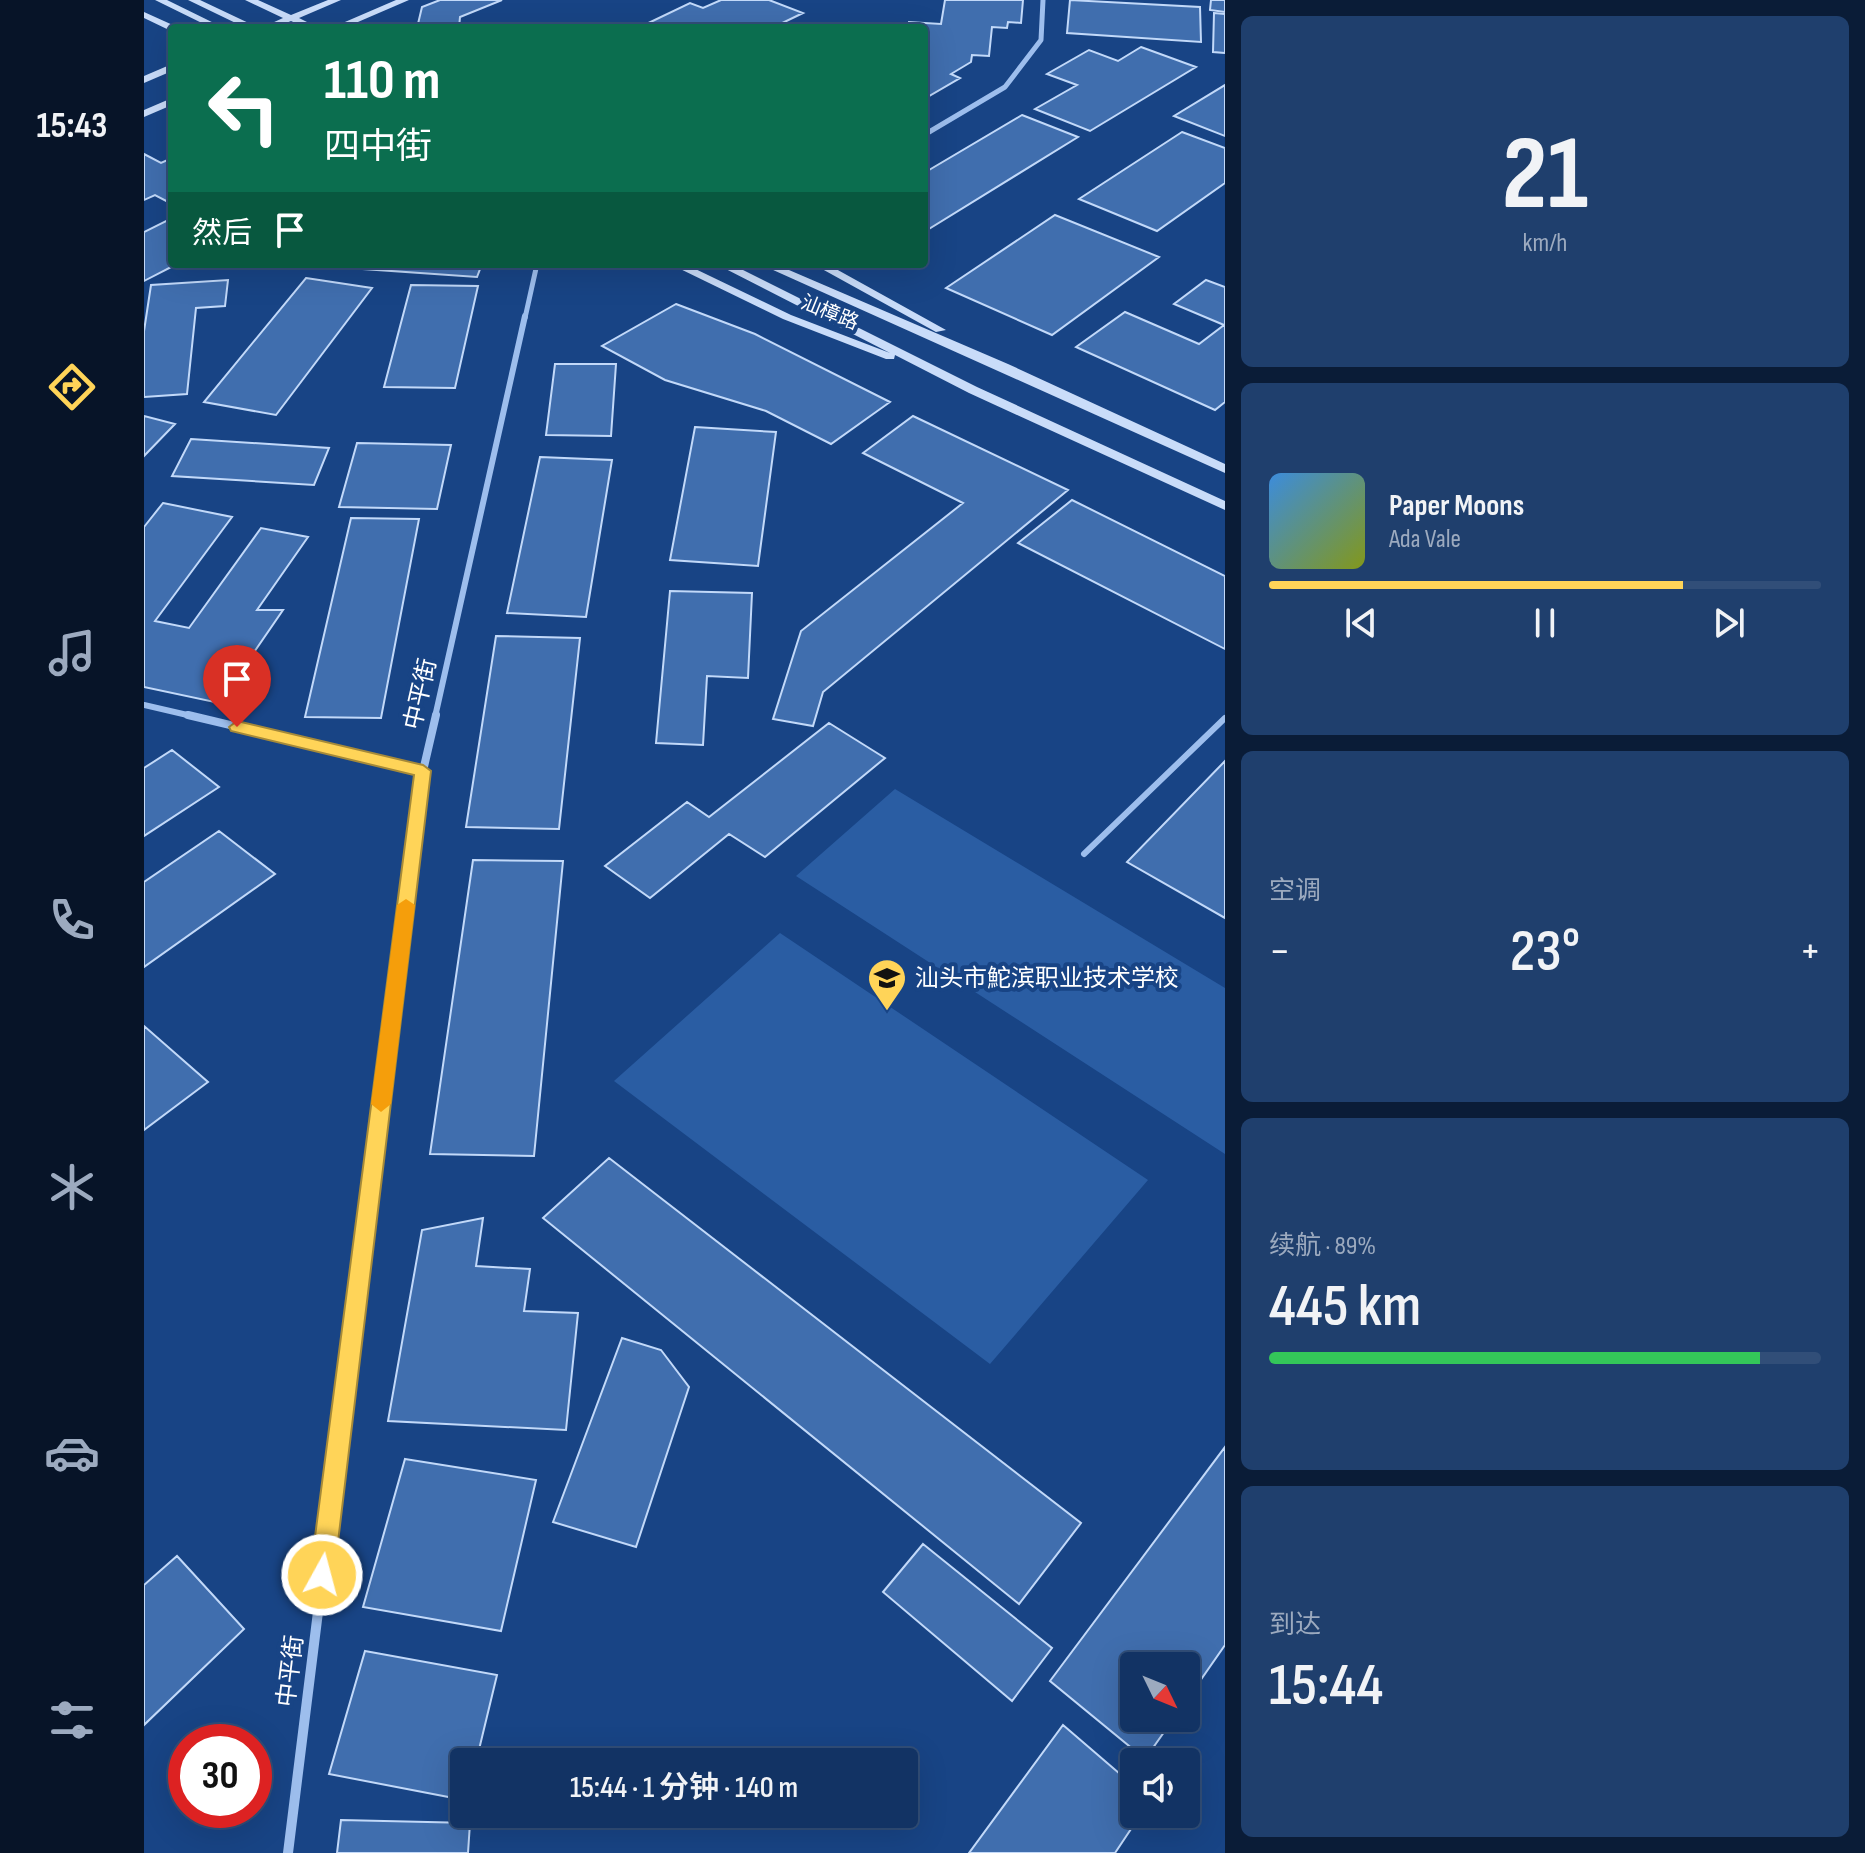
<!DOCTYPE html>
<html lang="zh">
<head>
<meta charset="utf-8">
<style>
	:root { --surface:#123364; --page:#1f3f6d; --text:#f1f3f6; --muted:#9caabf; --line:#314e78; --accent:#ffd458 }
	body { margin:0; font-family:"Sofia Sans Condensed","Noto Sans SC",sans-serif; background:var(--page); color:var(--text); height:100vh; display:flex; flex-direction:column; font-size:30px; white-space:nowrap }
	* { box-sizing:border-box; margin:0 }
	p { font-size:26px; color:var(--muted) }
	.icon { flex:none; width:44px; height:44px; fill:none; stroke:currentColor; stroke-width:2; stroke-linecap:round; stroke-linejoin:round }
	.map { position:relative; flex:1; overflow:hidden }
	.panel { display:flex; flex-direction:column; gap:16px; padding:16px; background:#0a1c37; width:640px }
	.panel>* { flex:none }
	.banner { position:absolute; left:24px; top:24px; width:760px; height:244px; border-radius:8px; box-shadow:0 8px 32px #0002,0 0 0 2px var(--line); background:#0b6e4f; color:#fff; overflow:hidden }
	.needle { width:52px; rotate:133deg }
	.tools { position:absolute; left:976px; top:1652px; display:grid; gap:16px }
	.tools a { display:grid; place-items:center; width:80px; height:80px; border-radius:8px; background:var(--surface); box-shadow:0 8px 32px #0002,0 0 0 2px var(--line); font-size:40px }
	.speed { position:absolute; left:24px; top:1724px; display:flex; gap:16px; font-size:40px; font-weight:700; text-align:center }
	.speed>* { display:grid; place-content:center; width:104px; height:104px; border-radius:50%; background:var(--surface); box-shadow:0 8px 32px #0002,0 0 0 2px var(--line); line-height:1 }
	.speed .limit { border:12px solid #d22; background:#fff; color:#111 }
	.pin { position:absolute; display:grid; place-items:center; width:68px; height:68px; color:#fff; margin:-82px -34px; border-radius:50% 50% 50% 0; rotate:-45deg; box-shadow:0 0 8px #0007 }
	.pin .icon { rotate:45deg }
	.me { position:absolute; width:88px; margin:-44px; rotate:7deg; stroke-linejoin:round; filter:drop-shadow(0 0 6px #0008) }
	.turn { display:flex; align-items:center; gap:28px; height:168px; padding:0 24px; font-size:36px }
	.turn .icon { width:104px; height:104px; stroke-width:2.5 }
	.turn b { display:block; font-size:56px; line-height:68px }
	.then { display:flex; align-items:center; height:76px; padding:0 24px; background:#0003; gap:16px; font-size:30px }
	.big { font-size:60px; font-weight:600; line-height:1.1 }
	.panel .widget { flex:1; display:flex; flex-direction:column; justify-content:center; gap:12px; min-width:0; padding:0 28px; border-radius:12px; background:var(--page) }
	.panel .dial { align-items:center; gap:0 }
	.dial b { font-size:104px; line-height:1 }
	.song { display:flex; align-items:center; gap:24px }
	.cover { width:96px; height:96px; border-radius:12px; background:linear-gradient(135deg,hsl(210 70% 55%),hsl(70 70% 35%)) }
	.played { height:8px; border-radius:4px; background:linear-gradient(90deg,var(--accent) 75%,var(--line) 75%) }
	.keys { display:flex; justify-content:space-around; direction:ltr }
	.heat { display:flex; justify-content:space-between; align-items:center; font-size:44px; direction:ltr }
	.charge { height:12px; border-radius:6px; background:linear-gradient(90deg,#34c759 89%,var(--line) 0) }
	.trip { position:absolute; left:306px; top:1748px; width:468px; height:80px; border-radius:8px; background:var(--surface); box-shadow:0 8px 32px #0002,0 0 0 2px var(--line); font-weight:600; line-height:80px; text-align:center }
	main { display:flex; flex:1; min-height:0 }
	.tab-bar { display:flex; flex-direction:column; width:144px; justify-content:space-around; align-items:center; background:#071428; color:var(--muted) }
	.tab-bar .icon { width:56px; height:56px }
	.tab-bar .active { color:var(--accent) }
	.tab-bar b { font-size:36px; color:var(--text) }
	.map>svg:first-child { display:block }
	.green { fill:#2a5da3 }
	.building { fill:#406eae; stroke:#c2d9f9; stroke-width:2 }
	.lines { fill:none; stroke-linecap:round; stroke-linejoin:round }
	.lane { stroke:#9dbeed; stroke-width:6 }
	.street-far3 { stroke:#9dbeed; stroke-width:5 }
	.street-far2 { stroke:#9dbeed; stroke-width:6 }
	.street-far1 { stroke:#9dbeed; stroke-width:8 }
	.street { stroke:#9dbeed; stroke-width:10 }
	.secondary { fill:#c9dcf9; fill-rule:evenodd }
	.route { fill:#ffd458; stroke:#a68a39; stroke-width:2 }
	.slow { fill:#f59e0b }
	.labels { text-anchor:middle; stroke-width:8; stroke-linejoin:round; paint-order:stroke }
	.far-street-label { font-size:20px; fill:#fff; stroke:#184485 }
	.street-label { font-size:24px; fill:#fff; stroke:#184485 }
	.poi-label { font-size:24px; fill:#fff; stroke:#184485; text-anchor:start }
</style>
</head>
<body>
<main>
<nav class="tab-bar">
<b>15:43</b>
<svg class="icon active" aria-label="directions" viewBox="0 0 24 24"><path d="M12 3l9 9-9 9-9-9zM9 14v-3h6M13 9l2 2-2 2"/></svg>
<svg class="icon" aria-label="music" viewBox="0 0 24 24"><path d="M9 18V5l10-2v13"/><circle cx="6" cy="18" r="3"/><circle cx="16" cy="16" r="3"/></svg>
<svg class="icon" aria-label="phone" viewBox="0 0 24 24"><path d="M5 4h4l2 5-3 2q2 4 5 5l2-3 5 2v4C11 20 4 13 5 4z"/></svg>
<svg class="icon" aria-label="climate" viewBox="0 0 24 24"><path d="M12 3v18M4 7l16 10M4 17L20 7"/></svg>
<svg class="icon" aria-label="car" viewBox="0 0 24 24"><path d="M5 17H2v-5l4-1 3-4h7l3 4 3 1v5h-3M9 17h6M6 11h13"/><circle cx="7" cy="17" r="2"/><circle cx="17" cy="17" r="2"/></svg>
<svg class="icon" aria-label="filters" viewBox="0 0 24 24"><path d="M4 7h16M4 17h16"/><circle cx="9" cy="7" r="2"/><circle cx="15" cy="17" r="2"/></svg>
</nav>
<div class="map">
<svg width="1081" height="1853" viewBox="0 0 1081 1853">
	<rect width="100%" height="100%" fill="#184485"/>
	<path class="green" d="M751,789L1081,988V1154L652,876Z
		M636,933L1004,1180L846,1364L470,1081Z"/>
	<path class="building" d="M296,0H358L316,17L315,28H273L278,7Z
		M577,0H625L659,13L628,28H494L546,3L559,8Z
		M801,0H879L877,23L864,22L863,28L848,27L845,56L828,55L827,62L807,74L816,78L780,99V28H764L765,22L797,24Z
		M926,0L1056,7L1057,42L923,33Z
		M1067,0H1081V12L1066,10Z
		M1070,13L1081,14V53L1069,52Z
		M997,47L1052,67L946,131L891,109L933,85L903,74L945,50L974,61Z
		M1081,85V136L1030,116Z
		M878,115L934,137L780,232V173Z
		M1038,132L1081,148V183L1013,231L935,199Z
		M0,154L17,163L28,158V204L11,195L0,200Z
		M911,215L1015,257L908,335L802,288Z
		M28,218V264H33L0,281V232Z
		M193,264H338L333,277L191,267Z
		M162,278L228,288L132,415L60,402Z
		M84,280L81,306L52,308L43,394L0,397V331L7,285Z
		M1062,280L1081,287V402L1071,410L932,347L981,312L1055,344L1080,325L1030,304Z
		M267,285L334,286L311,388L240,387Z
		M532,304L611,334L746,402L687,444L622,411L521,380L458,346Z
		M411,364H472L467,436L402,435Z
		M0,416L31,424L0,456Z
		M769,416L924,490L679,692L669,726L629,719L657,631L819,503L719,453Z
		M551,427L632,432L614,566L526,560Z
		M47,439L185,448L170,485L28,476Z
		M213,443L307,445L293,509L195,507Z
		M396,457L468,460L442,617L363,613Z
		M928,500L1081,576V649L874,543Z
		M19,503L88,517L11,621L45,628L117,528L164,537L113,610H139L75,703L0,687V527Z
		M207,518L275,519L237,718L161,717Z
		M526,591L608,593L604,678L563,676L559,745L512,743Z
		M352,636L436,638L415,829L322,827Z
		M685,723L741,758L621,857L585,834L506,898L461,866L543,802L565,817Z
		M28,750L75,787L0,836V768Z
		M1081,761V918L983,862Z
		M75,831L131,874L0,967V882Z
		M329,860L419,861L390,1156L286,1154Z
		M0,1026L64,1082L0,1130Z
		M465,1158L937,1523L875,1604L399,1218Z
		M339,1218L332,1266L386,1269L380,1311L434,1313L422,1430L244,1421L278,1230Z
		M478,1338L517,1350L545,1387L492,1547L409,1522Z
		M1081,1447V1645L1042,1701V1666H990V1718H1030L1001,1759L906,1681Z
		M261,1459L392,1480L357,1631L219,1607Z
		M779,1544L908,1648L868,1701L739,1592Z
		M33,1556L100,1629L0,1725V1585Z
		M221,1651L353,1675L332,1762H320V1800L185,1774Z
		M919,1725L990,1786V1814H997L971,1853H825Z
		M197,1820L326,1823L324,1853H193Z"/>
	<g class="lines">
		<path class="lane" d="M940,854L1081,718"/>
		<path class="street-far3" d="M780,135L861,87L897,40L899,0
			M381,318L393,264"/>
		<path class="street-far2" d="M0,705L52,717
			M291,717L381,316"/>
		<path class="street-far1" d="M44,715L279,771
			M223,1220L279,771L292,715"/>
		<path class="street" d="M144,1853L223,1218"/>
		<path class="secondary" d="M11,0H23L80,28H68Z
			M44,0H56L115,28H102Z
			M101,0H114L147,15L184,0H197L155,18L175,28H162L147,21L130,28H117L139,18Z
			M252,0H265L200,28H187Z
			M0,12L31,26L33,28L25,30L0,18Z
			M28,64V71L0,83V76Z
			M28,98V105L0,117V110Z
			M526,264H541L647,315L746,353L572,264H587L833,387L1081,501V510L825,393L751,355L750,359H742L639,319Z
			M616,264H631L864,364L1081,464V473Z
			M669,264H683L802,330L792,332Z"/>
	</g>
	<path class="route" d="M93,721L279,765L287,771L190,1575L187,1583L178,1587L170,1583L166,1575L270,775L87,731L85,727Z"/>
	<path class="slow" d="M262,899L271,905L247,1104L237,1112L227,1104L253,905Z"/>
	<defs>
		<g id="school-pin" transform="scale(2)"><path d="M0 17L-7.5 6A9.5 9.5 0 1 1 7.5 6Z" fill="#ffd458" stroke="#184485"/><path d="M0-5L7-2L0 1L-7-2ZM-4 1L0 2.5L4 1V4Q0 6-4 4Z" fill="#111"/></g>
	</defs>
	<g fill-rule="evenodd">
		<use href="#school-pin" x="743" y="978"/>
	</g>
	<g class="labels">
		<g class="far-street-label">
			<text transform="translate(686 312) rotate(22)" y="7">汕樟路</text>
		</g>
		<g class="street-label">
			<text transform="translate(276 694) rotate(-77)" y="8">中平街</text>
			<text transform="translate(146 1671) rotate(-83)" y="8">中平街</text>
		</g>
		<g class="poi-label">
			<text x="771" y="986">汕头市鮀滨职业技术学校</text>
		</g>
	</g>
</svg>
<div class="tools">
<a><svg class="needle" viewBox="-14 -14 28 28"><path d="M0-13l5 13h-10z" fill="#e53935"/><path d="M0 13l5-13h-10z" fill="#9caabf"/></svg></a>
<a><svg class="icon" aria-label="sound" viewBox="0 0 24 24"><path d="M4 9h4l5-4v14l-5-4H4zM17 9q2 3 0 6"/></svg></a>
</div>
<div class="speed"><div class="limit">30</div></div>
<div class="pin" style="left:93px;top:727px;background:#d93025"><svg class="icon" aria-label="arrive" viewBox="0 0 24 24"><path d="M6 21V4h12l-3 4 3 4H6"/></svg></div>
<svg class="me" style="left:178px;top:1575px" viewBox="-20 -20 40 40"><circle r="17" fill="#ffd458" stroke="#fff" stroke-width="3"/><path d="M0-11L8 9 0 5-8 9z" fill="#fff"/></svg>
<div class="trip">15:44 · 1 分钟 · 140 m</div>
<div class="banner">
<div class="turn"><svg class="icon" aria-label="left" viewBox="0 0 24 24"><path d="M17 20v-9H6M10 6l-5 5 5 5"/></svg><div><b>110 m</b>四中街</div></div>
<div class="then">然后<svg class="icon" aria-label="arrive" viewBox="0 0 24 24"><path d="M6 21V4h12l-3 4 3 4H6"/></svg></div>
</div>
</div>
<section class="panel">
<div class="widget dial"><b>21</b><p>km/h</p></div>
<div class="widget">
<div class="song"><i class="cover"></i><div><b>Paper Moons</b><p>Ada Vale</p></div></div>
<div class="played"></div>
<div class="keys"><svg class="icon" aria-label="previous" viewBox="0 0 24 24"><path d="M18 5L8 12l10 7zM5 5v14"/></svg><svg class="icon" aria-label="pause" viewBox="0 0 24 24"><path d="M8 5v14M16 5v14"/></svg><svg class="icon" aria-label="next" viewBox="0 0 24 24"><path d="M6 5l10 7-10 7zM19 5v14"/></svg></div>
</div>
<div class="widget"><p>空调</p>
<div class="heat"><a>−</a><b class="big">23°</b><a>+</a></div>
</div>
<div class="widget"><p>续航 · 89%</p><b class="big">445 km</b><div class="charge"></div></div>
<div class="widget"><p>到达</p><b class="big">15:44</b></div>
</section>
</main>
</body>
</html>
